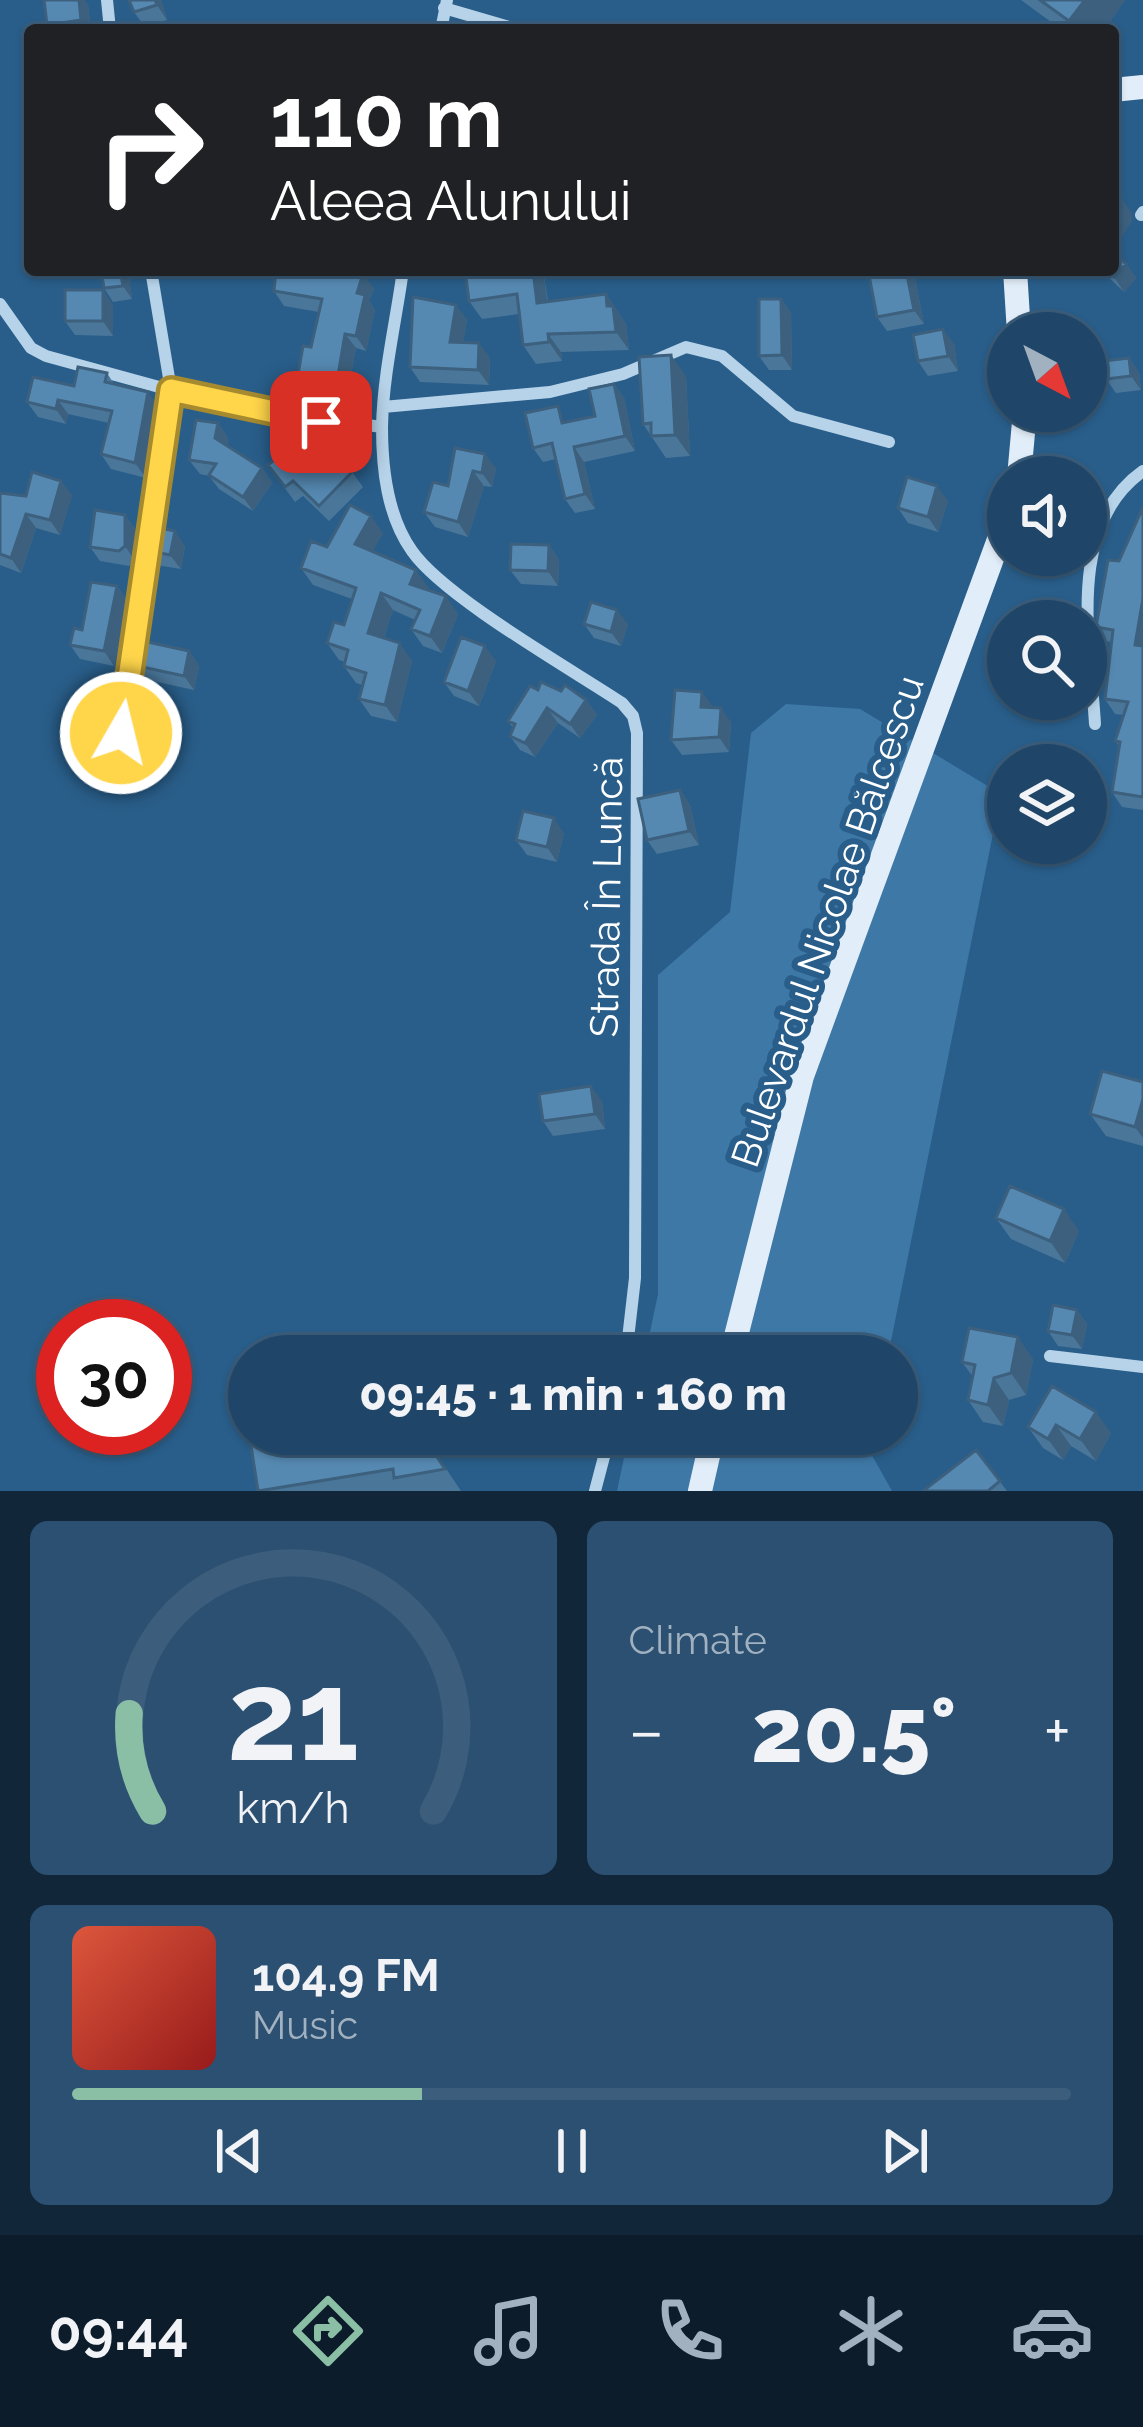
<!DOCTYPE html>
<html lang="en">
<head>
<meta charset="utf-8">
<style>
	:root { --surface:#1f4668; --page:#2c5071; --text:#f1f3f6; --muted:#a1b1c0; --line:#3c5e7c; --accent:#8abfa5 }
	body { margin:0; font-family:Raleway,sans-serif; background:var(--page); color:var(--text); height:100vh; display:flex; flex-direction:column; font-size:45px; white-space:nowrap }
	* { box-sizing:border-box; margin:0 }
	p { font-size:39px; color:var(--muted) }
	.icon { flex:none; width:66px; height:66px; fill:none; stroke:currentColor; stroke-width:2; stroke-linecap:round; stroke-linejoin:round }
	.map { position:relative; height:1491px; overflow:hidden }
	.panel { display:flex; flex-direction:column; gap:30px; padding:30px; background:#112639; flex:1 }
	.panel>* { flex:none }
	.top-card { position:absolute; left:24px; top:24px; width:1095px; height:252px; border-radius:12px; box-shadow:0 3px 9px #0004,0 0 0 3px var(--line); background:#202124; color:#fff; overflow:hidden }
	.needle { width:78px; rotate:139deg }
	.controls { position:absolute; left:987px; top:312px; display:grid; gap:24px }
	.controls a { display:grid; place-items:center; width:120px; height:120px; border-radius:50%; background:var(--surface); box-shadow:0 3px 9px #0004,0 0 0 3px var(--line); font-size:60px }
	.speed { position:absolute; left:36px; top:1299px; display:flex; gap:24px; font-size:60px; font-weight:700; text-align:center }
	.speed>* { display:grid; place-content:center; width:156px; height:156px; border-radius:50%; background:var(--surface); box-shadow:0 3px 9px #0004,0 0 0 3px var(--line); line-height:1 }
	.speed .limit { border:18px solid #d22; background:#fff; color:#111 }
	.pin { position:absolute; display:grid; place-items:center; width:102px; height:102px; color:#fff; margin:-51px; border-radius:24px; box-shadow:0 6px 18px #0006 }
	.me { position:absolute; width:132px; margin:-66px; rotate:8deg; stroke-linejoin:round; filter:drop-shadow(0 0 9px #0008) }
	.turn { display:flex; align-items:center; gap:42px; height:252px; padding:0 48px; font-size:54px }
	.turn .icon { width:156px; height:156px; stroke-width:2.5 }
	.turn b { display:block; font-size:84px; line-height:102px }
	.big { font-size:90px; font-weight:800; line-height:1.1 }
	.panel .tile { flex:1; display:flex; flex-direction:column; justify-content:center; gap:18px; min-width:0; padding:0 42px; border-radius:18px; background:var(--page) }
	.panel .dial { align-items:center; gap:0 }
	.dial svg { height:312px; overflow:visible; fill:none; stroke:var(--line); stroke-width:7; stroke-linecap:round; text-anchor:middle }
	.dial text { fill:var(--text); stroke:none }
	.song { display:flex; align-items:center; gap:36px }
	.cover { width:144px; height:144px; border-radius:18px; background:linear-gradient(135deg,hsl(10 70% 55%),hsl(0 70% 35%)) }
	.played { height:12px; border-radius:6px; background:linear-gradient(90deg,var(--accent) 35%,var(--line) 35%) }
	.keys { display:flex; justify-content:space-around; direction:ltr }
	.heat { display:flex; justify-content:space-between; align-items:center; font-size:66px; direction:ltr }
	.panel .tiles { flex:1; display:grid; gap:30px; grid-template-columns:1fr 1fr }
	.tile:last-child { grid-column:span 2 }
	.trip { position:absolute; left:228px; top:1335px; width:690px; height:120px; border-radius:60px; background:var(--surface); box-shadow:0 3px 9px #0004,0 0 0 3px var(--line); font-weight:800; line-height:120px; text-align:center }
	.tabs { display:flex; height:192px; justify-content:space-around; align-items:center; background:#0c1c2a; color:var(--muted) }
	.tabs .icon { width:84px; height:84px }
	.tabs .on { color:var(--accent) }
	.tabs b { font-size:54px; color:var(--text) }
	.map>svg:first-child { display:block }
	.green { fill:#3e78a6 }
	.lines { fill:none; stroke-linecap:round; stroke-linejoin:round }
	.street { stroke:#b7d3e9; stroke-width:12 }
	.secondary { stroke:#e1edf8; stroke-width:24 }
	.wall { fill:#4a7699 }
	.shaded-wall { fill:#3c607d }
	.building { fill:#5689b2; stroke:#3c607d; stroke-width:3 }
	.route-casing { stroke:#a68a30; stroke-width:30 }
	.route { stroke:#ffd54a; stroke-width:21 }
	.labels { text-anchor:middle; stroke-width:12; stroke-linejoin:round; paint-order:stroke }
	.street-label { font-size:39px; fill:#fff; stroke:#295e8a }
</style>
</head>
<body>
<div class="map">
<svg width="1143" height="1491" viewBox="0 0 1143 1491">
	<rect width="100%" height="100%" fill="#295e8a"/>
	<path class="green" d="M786,704L860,709L1001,794L888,1356H645L658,1294V975L730,912L751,733Z
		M629,1434H872L869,1450L892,1491H617Z"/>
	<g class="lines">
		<path class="street" d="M107,0L110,30
			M444,8L519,30
			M441,30L447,0
			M1141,215L1143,212
			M403,270C396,321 383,375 382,427C382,469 387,516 412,551C444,597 571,669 622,703L633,716L637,733L635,1278L626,1356
			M0,304L31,348L46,356L232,407L382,427
			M383,407L550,392L623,374L686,347L722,356L793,416L889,442
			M1095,724C1090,641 1066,525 1143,471
			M121,733L171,390L151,270
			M1050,1356L1143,1367
			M595,1491L610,1434"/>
		<path class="secondary" d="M1113,90L1143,87
			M1015,270L1019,333
			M1019,477L1025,411
			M731,1356L802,1076L1008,515
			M700,1491L713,1434"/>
	</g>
	<path class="wall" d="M44,0H84L88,5L91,30H51L47,25Z
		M129,0H161L167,20L145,27L134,12Z
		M1021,0H1125L1104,30H1062Z
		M1126,264L1136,278L1124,292L1101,270H1113Z
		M101,270H128L132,299L113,302L104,288Z
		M543,270L548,301L606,294L626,324L629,350L561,352L562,361L536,364L523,345L519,314L482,319L469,301Z
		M868,270H912L914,273L924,324L887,331L877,317Z
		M374,288L369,301L375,310L366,351L356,348L346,401L307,394L297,380L311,347L319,312L284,306L274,291Z
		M781,299L791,313L792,370H769L759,356Z
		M113,305V336L75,335L65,321Z
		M467,319L463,343L490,358L489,385L420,382L410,367Z
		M954,344L958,371L928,376L918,361Z
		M1129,358L1139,373L1141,390L1116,393L1106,379Z
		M107,373L114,384L158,406L146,478L111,469L101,454L109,423L68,414L66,424L38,417L27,402Z
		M686,376L690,456L666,458L643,424Z
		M614,384L624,398L635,451L584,462L595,509L575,513L565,499L556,459L543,462L533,448L568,422L595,416Z
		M274,415L338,433L348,447L337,457L352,472L363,487L329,521L303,496L295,502L268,465L296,443Z
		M218,423L228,438L227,446L262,468L272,483L253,511L219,489L209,476L200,474L189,460Z
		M455,448L496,468L492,487L484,486L468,537L435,527L424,512L448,486Z
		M0,493L26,496L72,495L60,535L36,528L21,573L0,565Z
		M948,501L938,532L908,523L898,508Z
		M1143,507V810L1122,807L1112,792L1119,746L1115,741L1124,715L1115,714L1105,699L1112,642L1106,641L1096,627L1119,561Z
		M125,515L135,529V561L129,566L100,561L90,547Z
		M383,533L372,552L428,587L427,590L458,614L442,653L423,646L411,629L415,620L393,610L384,638L412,661L397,722L371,716L359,699L362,685L356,683L344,666L345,662L339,660L327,643L344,625L352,599L313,585L301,568L327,547Z
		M549,545L559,560L558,586L521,584L510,570Z
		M185,546L181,569L156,565L146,550Z
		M117,586L127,601L114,666L80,659L70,645Z
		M584,624H628L621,646L594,638Z
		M189,651L199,666L194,690L148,680L138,666Z
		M496,661L479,706L454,696L444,682Z
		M538,690L586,700L597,715L580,738L558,723L535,757L520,750L510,736L513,728L508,721Z
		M713,707L731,722L729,752L682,755L671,740Z
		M680,790L690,805L699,845L657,854L647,840Z
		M564,833L557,862L527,855L516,840Z
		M1143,1082V1146L1106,1136L1090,1114Z
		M602,1101L605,1129L553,1136L543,1121Z
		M996,1218L1079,1231L1065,1263L1011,1239Z
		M1077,1310L1087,1324L1082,1349L1058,1346L1048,1331Z
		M1033,1359L1026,1395L1009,1400L1003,1426L983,1422L968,1400L973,1377L962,1362Z
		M1052,1386L1111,1433L1096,1461L1071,1446L1063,1460L1043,1448L1028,1427Z
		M423,1434L461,1491H258Z
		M976,1450L1007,1491H923Z"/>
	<path class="shaded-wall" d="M79,0H84L88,5L91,30H88L81,20Z
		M155,0H161L167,20L157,5Z
		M1085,0H1125L1104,30H1075L1069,21Z
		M1121,197L1131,212L1132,221L1118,243L1113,236V220Z
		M1126,264L1136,278L1124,292L1114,277Z
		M120,270H128L132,299L123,286Z
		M533,270H543L550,321L537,303Z
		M906,270H912L914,273L924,324L914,310Z
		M363,274L374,288L369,301L375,310L366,351L356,336L357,293Z
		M103,290L113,305V336L103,321Z
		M606,294L626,324L629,350L616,332L607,306Z
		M781,299L791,313L792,370L782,355Z
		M456,305L467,319L461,357L450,342Z
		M943,329L954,344L958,371L948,356Z
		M345,334L356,348L346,401L336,387Z
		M548,334L561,352L562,361L549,342Z
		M479,343L490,358L489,385L478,370Z
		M671,355L686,376L690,456L675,435Z
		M1129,358L1139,373L1141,390L1131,376Z
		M614,384L624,398L635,451L625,436Z
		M148,392L158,406L146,478L135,463Z
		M58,400L68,414L66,424L56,409Z
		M218,423L228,438L226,453L215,438Z
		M574,447L584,462L595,509L585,494Z
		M485,454L496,468L492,487L482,473Z
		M262,468L272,483L253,511L243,497Z
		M473,471L484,486L468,537L458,522Z
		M61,481L72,495L60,535L50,520Z
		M937,486L948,501L938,532L928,517Z
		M26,514L36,528L21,573L11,558Z
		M125,515L135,529V561L125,546Z
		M371,516L383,533L367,562L355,544Z
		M175,531L185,546L181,569L170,555Z
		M549,545L559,560L558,586L548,571Z
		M416,570L428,587L422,601L410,584Z
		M117,586L127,601L114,666L104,651Z
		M381,593L393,610L380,650L368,633Z
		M446,596L458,614L442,653L430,636Z
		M1143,598V657L1135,645Z
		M617,610L628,624L621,646L611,632Z
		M400,643L412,661L397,722L385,705Z
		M485,646L496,661L479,706L468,691Z
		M189,651L199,666L194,690L184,676Z
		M702,692L713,707H701Z
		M586,700L597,715L580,738L570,724Z
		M547,708L558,723L535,757L525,743Z
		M721,708L731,722L729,752L719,737Z
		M680,790L690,805L699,845L689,831Z
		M554,818L564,833L557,862L547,847Z
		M591,1086L602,1101L605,1129L595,1114Z
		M1143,1099V1138L1135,1127Z
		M1064,1209L1079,1231L1065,1263L1050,1241Z
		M1077,1310L1087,1324L1082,1349L1072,1335Z
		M1018,1337L1033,1359L1026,1395L1011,1373Z
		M375,1339L387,1356H378Z
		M994,1378L1009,1400L1003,1426L988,1405Z
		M1096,1412L1111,1433L1096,1461L1080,1439Z
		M1056,1425L1071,1446L1063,1460L1048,1439Z"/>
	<path class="building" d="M44,0H79L81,20L47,25Z
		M129,0H155L157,5L134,12Z
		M1040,0H1085L1069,21Z
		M1113,192L1121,197L1122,206L1113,220Z
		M1113,252L1126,264L1114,277L1106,270H1113Z
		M101,270H120L123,286L104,288Z
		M276,270H288L322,276L325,270H353L363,274L357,293L365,295L356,336L345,334L336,387L297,380L303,346L311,347L322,299L274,291Z
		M465,270H533L537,303L606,294L607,306H613L616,332L548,334L549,342L523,345L517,294L469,301Z
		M868,270H906L914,310L877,317Z
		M65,290H103V321H65Z
		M413,297L456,305L450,342L479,343L478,370L410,367Z
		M759,299H781L782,355L759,356Z
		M943,329L948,356L918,361L913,335Z
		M671,355L675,435L651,436V423L643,424L639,357Z
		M1129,358L1131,376L1106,379L1104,361Z
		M78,367L107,373L105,382L148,392L135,463L101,454L112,411L58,400L56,409L27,402L33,377L74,386Z
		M614,384L625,436L574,447L585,494L565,499L552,443L533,448L525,413L558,406L562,423L595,416L589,389Z
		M274,415L330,424L338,433L325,445L352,472L319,506L293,481L285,487L268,465L298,441Z
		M196,420L218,423L215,438L262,468L243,497L209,475L216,464L189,460Z
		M455,448L485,454L482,473L473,471L458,522L424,512L433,482L448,486Z
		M32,472L61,481L50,520L26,514L11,558L0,554V493L26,496Z
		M907,477L937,486L928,517L898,508Z
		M350,505L371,516L355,544L416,570L410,584L446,596L430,636L411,629L420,610L381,593L368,633L400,643L385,705L359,699L366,673L344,666L348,650L327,643L334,622L344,625L356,588L301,568L311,541L327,547Z
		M1143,507V598L1135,645L1143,646V797L1112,792L1120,742L1115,741L1128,702L1105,699L1113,630L1096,627L1108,560L1119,561Z
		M95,510L125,515V546L119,551L90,547Z
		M149,526L175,531L170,555L146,550Z
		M511,544L549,545L548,571L510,570Z
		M91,582L117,586L104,651L70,645L74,628L82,630Z
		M591,602L617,610L611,632L584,624Z
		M461,637L485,646L468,691L444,682Z
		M143,641L189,651L184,676L138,666Z
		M541,682L561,691L565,685L586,700L570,724L547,708L525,743L510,736L515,724L508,721L530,686L538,690Z
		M675,690L702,692L701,707L721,708L719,737L671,740Z
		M680,790L689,831L647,840L638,799Z
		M523,811L554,818L547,847L516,840Z
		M1102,1071L1143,1082V1099L1135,1127L1090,1114Z
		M591,1086L595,1114L543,1121L539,1094Z
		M1010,1186L1064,1209L1050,1241L996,1218Z
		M1053,1305L1077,1310L1072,1335L1048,1331Z
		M969,1328L1018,1337L1011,1373L994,1378L988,1405L968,1400L975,1365L962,1362Z
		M375,1339L378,1356H264Z
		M249,1358V1393L243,1359Z
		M1052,1386L1096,1412L1080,1439L1056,1425L1048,1439L1028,1427Z
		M256,1434H422L445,1469L394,1478L393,1469L258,1491L250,1439H257Z
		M976,1450L1000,1481L988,1491H923Z"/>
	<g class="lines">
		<g class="route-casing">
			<path id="route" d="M121,733L171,390L321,422"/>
		</g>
		<use href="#route" class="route"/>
	</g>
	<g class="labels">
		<g class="street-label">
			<text transform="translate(606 897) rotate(-89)" y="14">Strada În Luncă</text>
			<text transform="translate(827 921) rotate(-71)" y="14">Bulevardul Nicolae Bălcescu</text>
		</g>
	</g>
</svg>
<div class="controls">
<a><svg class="needle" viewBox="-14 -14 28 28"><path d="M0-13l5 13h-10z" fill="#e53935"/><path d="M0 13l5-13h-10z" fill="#a1b1c0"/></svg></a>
<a><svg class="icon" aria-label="sound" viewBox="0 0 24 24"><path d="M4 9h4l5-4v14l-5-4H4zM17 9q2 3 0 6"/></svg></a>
<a><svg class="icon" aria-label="search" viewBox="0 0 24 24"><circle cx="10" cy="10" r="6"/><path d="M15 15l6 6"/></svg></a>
<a><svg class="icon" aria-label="layers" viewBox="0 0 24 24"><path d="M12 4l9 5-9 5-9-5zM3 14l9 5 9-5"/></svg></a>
</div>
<div class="speed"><div class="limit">30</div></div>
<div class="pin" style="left:321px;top:422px;background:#d93025"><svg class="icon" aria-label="arrive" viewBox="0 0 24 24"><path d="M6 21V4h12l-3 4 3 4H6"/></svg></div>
<svg class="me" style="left:121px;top:733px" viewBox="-20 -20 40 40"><circle r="17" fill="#ffd54a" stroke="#fff" stroke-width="3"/><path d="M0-11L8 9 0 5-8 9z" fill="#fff"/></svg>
<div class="trip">09:45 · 1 min · 160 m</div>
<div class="top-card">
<div class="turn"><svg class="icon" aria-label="right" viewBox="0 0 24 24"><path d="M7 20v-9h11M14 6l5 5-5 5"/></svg><div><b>110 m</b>Aleea Alunului</div></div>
</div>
</div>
<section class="panel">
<div class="tiles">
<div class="tile dial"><svg viewBox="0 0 100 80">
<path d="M14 69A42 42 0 1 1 86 69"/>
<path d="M14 69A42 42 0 0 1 8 44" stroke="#8abfa5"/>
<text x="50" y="56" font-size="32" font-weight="700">21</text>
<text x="50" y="72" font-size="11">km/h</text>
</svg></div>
<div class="tile"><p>Climate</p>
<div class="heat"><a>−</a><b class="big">20.5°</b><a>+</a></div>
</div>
<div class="tile">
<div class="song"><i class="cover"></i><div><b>104.9 FM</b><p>Music</p></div></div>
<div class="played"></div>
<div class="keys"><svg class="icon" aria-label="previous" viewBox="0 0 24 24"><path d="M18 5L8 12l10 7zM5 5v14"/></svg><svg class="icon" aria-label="pause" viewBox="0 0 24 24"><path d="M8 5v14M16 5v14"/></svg><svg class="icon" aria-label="next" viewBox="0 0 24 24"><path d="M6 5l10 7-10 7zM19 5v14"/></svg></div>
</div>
</div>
</section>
<nav class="tabs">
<b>09:44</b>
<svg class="icon on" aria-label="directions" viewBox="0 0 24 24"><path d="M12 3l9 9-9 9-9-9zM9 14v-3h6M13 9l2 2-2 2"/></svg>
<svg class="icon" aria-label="music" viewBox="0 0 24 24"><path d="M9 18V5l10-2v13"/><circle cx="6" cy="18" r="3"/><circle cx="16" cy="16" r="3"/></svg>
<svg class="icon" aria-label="phone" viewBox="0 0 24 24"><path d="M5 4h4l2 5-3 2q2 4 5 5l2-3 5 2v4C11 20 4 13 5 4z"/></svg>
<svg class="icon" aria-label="climate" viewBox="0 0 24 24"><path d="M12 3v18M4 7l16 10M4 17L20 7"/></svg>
<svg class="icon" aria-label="car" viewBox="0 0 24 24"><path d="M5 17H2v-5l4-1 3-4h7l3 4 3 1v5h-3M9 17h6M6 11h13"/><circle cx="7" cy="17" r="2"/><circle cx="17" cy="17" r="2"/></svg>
</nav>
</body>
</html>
